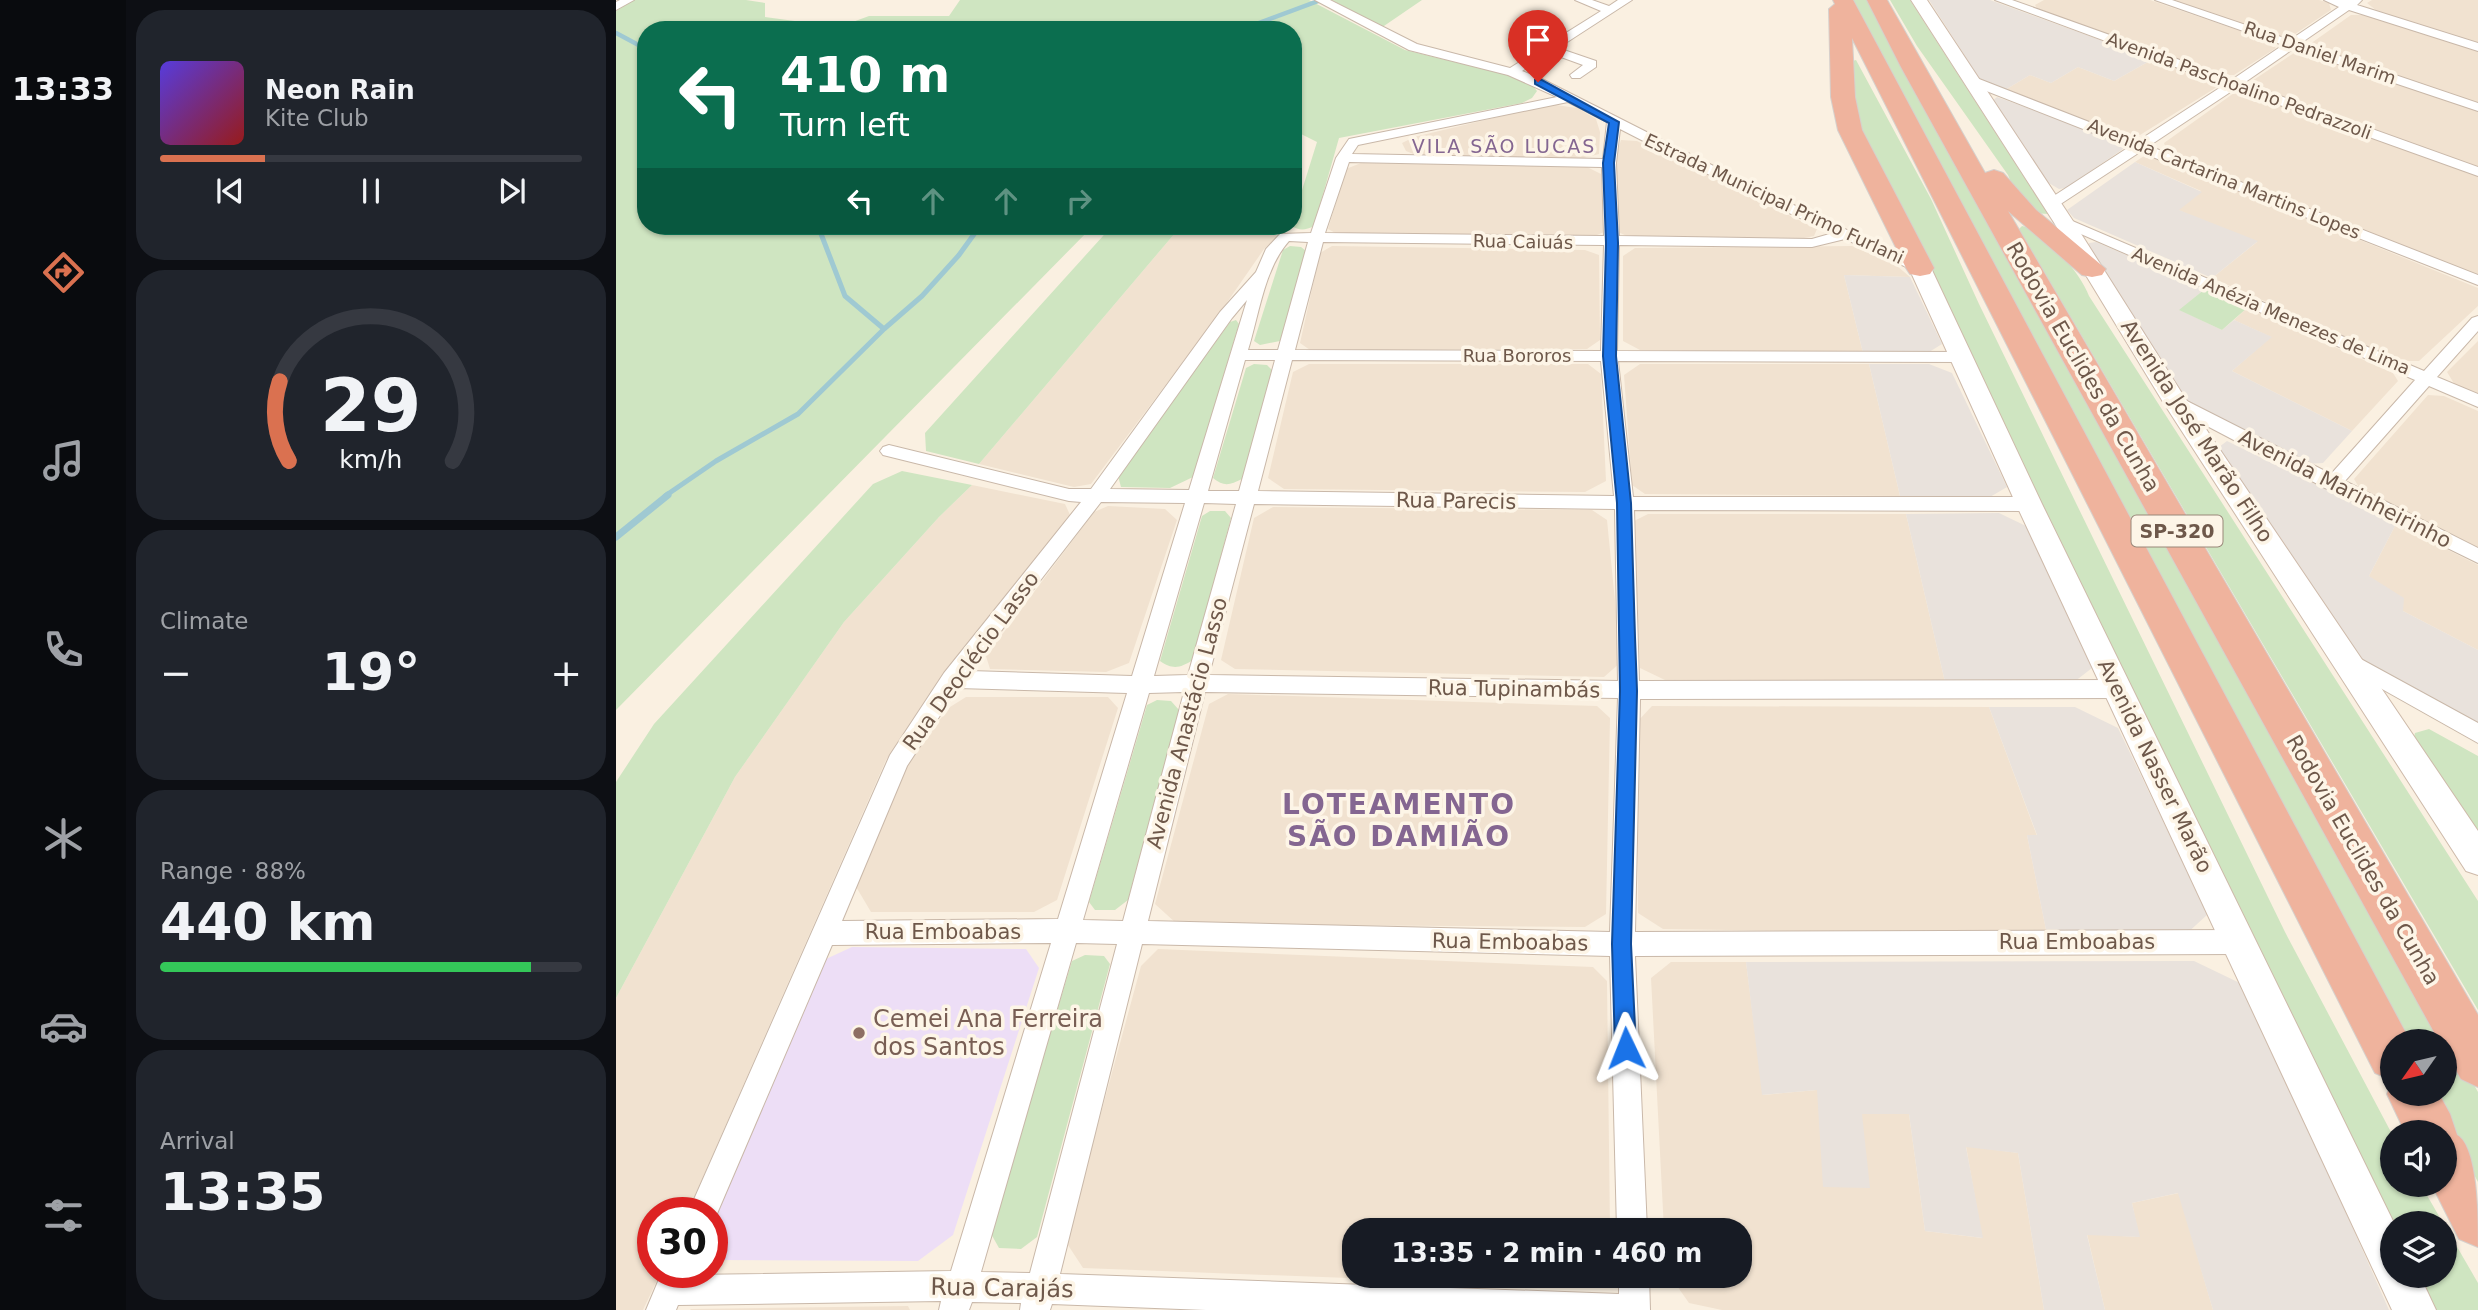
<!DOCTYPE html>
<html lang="en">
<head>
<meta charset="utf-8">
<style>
	:root { --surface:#171b24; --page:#20242c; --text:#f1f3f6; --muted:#9ea1a6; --line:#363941; --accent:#da7150 }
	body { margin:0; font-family:"DejaVu Sans",sans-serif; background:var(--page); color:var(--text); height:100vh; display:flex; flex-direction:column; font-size:26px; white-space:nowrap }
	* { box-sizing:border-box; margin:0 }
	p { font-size:23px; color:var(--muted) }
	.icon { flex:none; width:38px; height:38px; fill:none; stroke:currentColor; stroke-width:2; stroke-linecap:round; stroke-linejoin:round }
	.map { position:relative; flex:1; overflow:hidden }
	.side { display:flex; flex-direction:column; gap:10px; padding:10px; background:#0d0f14; width:490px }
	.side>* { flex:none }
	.banner { position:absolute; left:21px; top:21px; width:665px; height:214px; border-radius:28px; box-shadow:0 2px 5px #0004; background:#0b6e4f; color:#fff; overflow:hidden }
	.needle { width:46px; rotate:236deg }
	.fabs { position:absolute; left:1764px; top:1029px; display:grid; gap:14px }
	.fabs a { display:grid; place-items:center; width:77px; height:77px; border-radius:50%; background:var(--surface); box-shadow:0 2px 5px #0004; font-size:35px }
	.speed { position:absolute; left:21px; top:1197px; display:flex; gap:14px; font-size:35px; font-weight:700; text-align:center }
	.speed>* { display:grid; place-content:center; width:91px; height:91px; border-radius:50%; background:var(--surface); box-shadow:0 2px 5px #0004; line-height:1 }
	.speed .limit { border:10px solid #d22; background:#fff; color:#111 }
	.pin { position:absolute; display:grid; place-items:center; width:60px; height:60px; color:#fff; margin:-72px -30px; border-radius:50% 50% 50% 0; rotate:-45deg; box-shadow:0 0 7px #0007 }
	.pin .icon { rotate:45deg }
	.me { position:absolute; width:77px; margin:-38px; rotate:358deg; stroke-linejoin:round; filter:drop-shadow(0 0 5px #0008) }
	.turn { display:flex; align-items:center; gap:24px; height:147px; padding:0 28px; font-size:32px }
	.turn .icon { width:91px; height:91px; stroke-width:2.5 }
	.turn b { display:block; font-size:49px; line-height:60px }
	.lanes { display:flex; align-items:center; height:66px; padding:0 28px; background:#0003; justify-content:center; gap:35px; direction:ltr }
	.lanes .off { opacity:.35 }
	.big { font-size:52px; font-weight:700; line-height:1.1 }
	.side .widget { flex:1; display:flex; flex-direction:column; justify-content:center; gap:10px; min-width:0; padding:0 24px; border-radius:28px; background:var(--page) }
	.side .dial { align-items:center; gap:0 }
	.dial svg { height:182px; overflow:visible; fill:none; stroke:var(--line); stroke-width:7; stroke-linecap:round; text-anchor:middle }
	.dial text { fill:var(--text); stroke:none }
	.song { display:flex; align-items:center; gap:21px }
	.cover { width:84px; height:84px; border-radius:10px; background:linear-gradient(135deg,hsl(250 70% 55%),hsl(0 70% 35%)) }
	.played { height:7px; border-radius:4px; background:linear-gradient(90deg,var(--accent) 25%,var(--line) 25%) }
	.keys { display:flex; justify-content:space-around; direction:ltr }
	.heat { display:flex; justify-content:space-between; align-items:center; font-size:38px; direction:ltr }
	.charge { height:10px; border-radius:5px; background:linear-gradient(90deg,#34c759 88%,var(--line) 0) }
	.trip { position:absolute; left:726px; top:1218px; width:410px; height:70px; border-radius:28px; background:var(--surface); box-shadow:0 2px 5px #0004; font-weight:700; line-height:70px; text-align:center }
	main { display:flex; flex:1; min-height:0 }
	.tab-bar { display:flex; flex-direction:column; width:126px; justify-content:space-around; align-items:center; background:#090b0e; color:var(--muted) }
	.tab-bar .icon { width:49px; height:49px }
	.tab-bar .active { color:var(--accent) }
	.tab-bar b { font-size:32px; color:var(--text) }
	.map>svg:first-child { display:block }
	.residential { fill:#f1e2d0 }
	.industrial { fill:#e9e2dc }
	.education { fill:#eddef6 }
	.green { fill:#cfe5c1 }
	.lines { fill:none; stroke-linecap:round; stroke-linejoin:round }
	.stream-far2 { stroke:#9fc9d2; stroke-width:4.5 }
	.stream-far1 { stroke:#9fc9d2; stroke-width:5 }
	.stream { stroke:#9fc9d2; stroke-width:7 }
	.minor-casing { stroke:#c9b8a9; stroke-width:2 }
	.secondary-casing { stroke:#cebaaa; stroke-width:2 }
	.motorway-casing { stroke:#d6d0cc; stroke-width:2 }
	.minor { fill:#fff; fill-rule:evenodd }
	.secondary { fill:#fff; fill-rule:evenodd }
	.motorway { fill:#efb39d; fill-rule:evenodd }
	.route { fill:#1a73e8; stroke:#114b97; stroke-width:2 }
	.education-dot { fill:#8d6e63; stroke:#fdf5e7; stroke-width:2.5 }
	.labels { text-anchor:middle; stroke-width:7; stroke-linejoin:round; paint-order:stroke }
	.far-street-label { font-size:18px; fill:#6e584a; stroke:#fdf5e7 }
	.far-neighbourhood-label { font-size:19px; letter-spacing:2px; fill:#846691; stroke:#fdf5e7 }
	.shield { fill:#fdf5e7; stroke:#998779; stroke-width:2 }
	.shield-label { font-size:19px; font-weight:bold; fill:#6e584a }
	.street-label { font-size:21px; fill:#6e584a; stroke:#fdf5e7 }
	.near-education-label { font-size:24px; fill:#785e54; stroke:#fdf5e7; text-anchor:start }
	.near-street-label { font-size:24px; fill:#6e584a; stroke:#fdf5e7 }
	.district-label { font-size:28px; font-weight:bold; letter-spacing:2px; fill:#846691; stroke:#fdf5e7 }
</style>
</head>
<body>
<main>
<nav class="tab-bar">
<b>13:33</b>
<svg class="icon active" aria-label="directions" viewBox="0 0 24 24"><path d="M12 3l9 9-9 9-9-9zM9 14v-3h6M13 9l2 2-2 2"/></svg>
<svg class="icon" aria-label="music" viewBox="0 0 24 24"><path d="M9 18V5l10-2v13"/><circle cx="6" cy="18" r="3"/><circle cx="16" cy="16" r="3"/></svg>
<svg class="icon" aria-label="phone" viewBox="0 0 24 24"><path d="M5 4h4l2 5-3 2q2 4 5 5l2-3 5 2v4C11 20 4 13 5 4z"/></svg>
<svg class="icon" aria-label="climate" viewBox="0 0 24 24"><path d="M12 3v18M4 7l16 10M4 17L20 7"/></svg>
<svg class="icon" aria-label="car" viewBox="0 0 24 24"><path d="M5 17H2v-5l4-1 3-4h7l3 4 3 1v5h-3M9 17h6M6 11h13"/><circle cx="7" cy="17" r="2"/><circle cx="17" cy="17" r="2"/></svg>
<svg class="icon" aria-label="filters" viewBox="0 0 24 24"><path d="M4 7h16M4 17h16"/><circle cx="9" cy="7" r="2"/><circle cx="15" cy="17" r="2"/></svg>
</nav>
<section class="side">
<div class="widget">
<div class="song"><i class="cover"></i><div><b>Neon Rain</b><p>Kite Club</p></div></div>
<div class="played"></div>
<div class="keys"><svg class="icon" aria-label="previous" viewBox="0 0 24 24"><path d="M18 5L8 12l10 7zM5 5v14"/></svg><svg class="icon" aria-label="pause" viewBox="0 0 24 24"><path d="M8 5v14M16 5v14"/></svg><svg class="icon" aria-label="next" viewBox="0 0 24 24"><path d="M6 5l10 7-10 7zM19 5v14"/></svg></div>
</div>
<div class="widget dial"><svg viewBox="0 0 100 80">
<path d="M14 69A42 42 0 1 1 86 69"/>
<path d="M14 69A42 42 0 0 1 10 34" stroke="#da7150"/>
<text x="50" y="56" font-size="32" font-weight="700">29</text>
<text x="50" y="72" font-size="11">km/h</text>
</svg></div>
<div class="widget"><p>Climate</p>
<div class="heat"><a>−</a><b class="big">19°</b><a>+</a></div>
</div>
<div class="widget"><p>Range · 88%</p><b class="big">440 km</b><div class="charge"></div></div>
<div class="widget"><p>Arrival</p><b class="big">13:35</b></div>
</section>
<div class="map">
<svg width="1862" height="1310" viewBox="0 0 1862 1310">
	<rect width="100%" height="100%" fill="#faf0e1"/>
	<path class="residential" d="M1428,0H1534L1653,41L1660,48L1618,75H1602L1422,10L1419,5Z
		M1552,0H1703L1713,3L1715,10L1676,36H1658Z
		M1756,0H1862V43L1761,11L1751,3Z
		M1735,15H1752L1862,50V103L1703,51L1694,44Z
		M1678,53H1691L1862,110V168L1644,90L1636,81Z
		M1537,59L1592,79L1601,87L1524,135H1509L1389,90L1414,75L1435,83L1462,67L1498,81Z
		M1618,93L1632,94L1862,176V277L1551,151L1548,143Z
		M940,105L961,108L980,119L984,132L983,154L964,159L800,155L790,151L786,143L798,137L924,107Z
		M1005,140L1021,141L1116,187L1201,229L1198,236L1188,238L1013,237L1002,232L1001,172L998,162Z
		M1528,156L1540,157L1862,288V306L1803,361H1785L1596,278L1641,242L1562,210L1585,191L1519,162Z
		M745,163L969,166L985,174L988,232L974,238L723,235L712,229L730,169Z
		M565,226H662L660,238L648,249L603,314L475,484L458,487L363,464Z
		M716,246L969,250L983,255L984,340L971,349L694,350L684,343L704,253Z
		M1236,246L1280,265L1294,277L1228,275L1247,353L1024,350L1007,341V256L1019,248Z
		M1631,308L1777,373L1782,381L1736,431L1616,371L1655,337L1618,320Z
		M1862,341V395L1839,385L1831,372Z
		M693,364H972L985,374L990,481L969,492L668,489L652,478L677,372Z
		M1024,364H1253L1284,496L1029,494L1016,485L1008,375Z
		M1812,395L1828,396L1862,411V548L1744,489L1738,479Z
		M356,485L449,504L455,517L324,679L270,760L71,1213H37V1272H45L27,1310H0V998L119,777L228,622L323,517Z
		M492,506L549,509L561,520L513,663L490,672L374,669L370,656L478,512Z
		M657,507L976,510L991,520L1005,662L988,677L619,669L605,660L638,518Z
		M1032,514H1290L1329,682L1051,681L1024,668L1018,521Z
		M1780,524L1862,565V650L1787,611L1753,576Z
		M612,694L981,706L994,718L990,914L969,927L561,924L539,904L593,704Z
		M350,697H492L502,708L441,900L418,912H255L239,885L288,764L334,707Z
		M1036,706L1373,707L1421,836L1411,835L1431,935L1047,929L1022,913L1021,722Z
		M542,949L977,967L991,981L994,1230H738V1276H976L966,1287L467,1268L450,1242L525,966Z
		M1055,962H1130L1147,1095L1201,1090L1245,1114H1293L1309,1231L1366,1238L1350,1146L1402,1153L1428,1310H1106L1073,1303L1054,1276H1124V1230H1048L1035,978Z
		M1563,1193L1597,1310H1489L1471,1234L1523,1237L1516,1203Z
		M292,1306L294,1310H74L75,1309Z"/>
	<path class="industrial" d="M1313,0H1374L1537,59L1498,81L1462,67L1435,83L1414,75L1389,90L1363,78Z
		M1381,97L1501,140L1507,145V149L1450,188L1443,189L1431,182L1375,102Z
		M1519,162L1586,192L1563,210L1642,241L1596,278L1458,218L1451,210Z
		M1480,242L1589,289L1564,310L1606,330L1618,320L1656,337L1616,371L1736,431L1707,463L1690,464L1569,401L1473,248V243Z
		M1228,275L1294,277L1326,344L1310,354L1247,353Z
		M1253,364H1313L1336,373L1391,487L1374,497L1284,496Z
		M1611,441L1780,524L1753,576L1788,598L1787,611L1862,650V727L1750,665L1734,650L1604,453L1603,447Z
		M1383,513L1410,526L1476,668L1458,682H1329L1290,514Z
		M1373,707H1459L1502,728L1592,914L1568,936L1431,935L1411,835H1421Z
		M1578,961L1630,986L1773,1310H1597L1562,1193L1516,1203L1524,1237L1471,1235L1489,1310H1428L1402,1153L1350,1147L1367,1238L1309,1231L1293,1114H1246L1254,1188L1207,1187L1201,1090L1146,1095L1130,962Z"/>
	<path class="education" d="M236,947L410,949L423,968L337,1235L302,1261L99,1260L96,1255V1218L210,959Z"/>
	<path class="green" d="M18,0H130L149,3V17L223,27L253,16H333L344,0H693L789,50L892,75L916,85L921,91L916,98L906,103L723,138L698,226C690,230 683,231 676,226L677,219L701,142L677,130V30H30V226H477L0,710V11Z
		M716,0H806L765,28Z
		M1233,0H1252L1450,361L1862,1092V1182L1815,1094H1829V1041H1787Z
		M1274,0H1294L1432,214L1418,213L1405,205L1392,175L1301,46Z
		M1240,60L1315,199L1363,304L1669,932L1776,1134V1185H1805L1827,1223H1776V1231L1313,269L1239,130L1233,62Z
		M496,226H565L363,464L310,451L309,433Z
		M1406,226C1430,232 1465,274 1473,296L1862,901V1010L1403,229Z
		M674,246L685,247L690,251L664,341L644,345L638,341L667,250Z
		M1589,289L1631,308L1606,330L1563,310Z
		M620,320L623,324L577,477L554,488L505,487L502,476L614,322Z
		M638,364L651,365L656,370L626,479C614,485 608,487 597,478L630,368Z
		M286,471L356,485L323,517L228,622L119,777L0,998V782L38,724L257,484Z
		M594,511H609L615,518L577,660C564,668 557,670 544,661L586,516Z
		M541,700L555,701L563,710L512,900L499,910H479L473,902L531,705Z
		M1813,729L1862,756V839L1797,741L1799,733Z
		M469,955L488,956L494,964L421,1237L405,1249L383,1248L374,1232L456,961Z
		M1829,1226L1862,1283V1310H1814L1797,1276H1829Z"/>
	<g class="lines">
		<path class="stream-far2" d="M624,30L705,0
			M0,33L30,49"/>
		<path class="stream-far1" d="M202,226L229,296L268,329
			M49,496L100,461L182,414L268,329L306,296L343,255L364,226"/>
		<path class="stream" d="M0,537L52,495"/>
		<g class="minor-casing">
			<path id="minor" d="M4,0H18L0,10V2Z
				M699,0H714L801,44L894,68L985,11L959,0H976L993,6L1002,0H1016L942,48L980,61V67L964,78H956L954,75L967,65L934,53L906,71L926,79L1135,185L1312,268L1304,273L1299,271L1229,239L1196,247L1003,245L1001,351L1347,352L1355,357L1347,362L1002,361L1017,497H1413L1420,499L1422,504L1420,509L1413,511L1018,510L1023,681L1503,680L1511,683L1514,689L1511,695L1503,698L1024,699L1019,932L1623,930L1632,934L1636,942L1632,950L1623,954L1019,956L1031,1230H1001L994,956L526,944L444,1274L1003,1294V1276H1033L1034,1310H590L436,1304L434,1310H404L405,1303L356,1302L353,1310H323L325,1301L62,1305L60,1310H30L46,1272H76L75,1275L335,1271L435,943L216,945L97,1223L96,1213H72L274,755L328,673L465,502L453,501L267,455L264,451L267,447L273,445L453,489H475L604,312L640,272L650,249L664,234L695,233L720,158L733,139L941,97L892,75L793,50ZM952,102L991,122L987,159L736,154L742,145ZM1004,129L1125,191L1217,233L1196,239L1003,236L1000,163ZM733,162L986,167L988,236L709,233ZM673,241L692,242L662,350H632C643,315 648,269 673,241ZM707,242L988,245L985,351L679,350ZM631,300L573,490L494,489L616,318ZM629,360H659L623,491H592ZM676,360L985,361L998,496L642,491ZM485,502L569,503L516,676L354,671ZM588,503L620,504L572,675L538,676ZM638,504L999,509L1002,681L593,675ZM342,688L511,693L442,919L226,921L291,766ZM568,692L507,921L467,920L533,693ZM589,692L1002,698L994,932L532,921ZM460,943L501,944L414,1273L365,1272Z
				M1379,0H1396L1617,79L1667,45L1539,0H1556L1674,40L1723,7L1708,0H1746L1741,5L1862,43V51L1733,10L1685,43L1862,103V111L1677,49L1628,83L1862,167V176L1619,89L1533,146L1862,275V285L1524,152L1440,207H1430L1428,204L1430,201L1513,147L1350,83V77H1358L1522,141L1608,85Z
				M1447,217L1808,371L1856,318L1862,316V331L1821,377L1862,394V407L1813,386L1729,481L1862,548V563L1709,488L1553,406L1550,402L1559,396L1565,398L1715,474L1799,380L1442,224L1440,221L1442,218Z
				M1732,652L1862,723V743L1725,666L1721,660L1725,654Z"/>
		</g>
		<g class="secondary-casing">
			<path id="secondary" d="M1295,0H1311L1457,221L1569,398L1862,831V875L1850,871L1547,402L1437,221Z
				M1304,261L1312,263L1315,268L1426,504L1778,1223H1776V1276H1804L1820,1310H1776L1400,504L1293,268L1296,263Z"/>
		</g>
		<g class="motorway-casing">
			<path id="motorway" d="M1217,0H1237L1793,1039L1795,1041H1776V1080L1759,1073L1236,38L1239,97L1246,130L1318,268L1314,274L1304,276L1294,274L1290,268L1222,130L1215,97L1213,9L1219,4Z
				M1251,0H1271L1369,173L1378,170L1387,173L1420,210L1490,269L1486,275L1476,277L1466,275L1392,211L1862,1015V1087L1845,1079L1829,1051V1041H1823L1285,67Z
				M1776,1081V1094H1823L1834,1114L1841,1135C1862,1147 1862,1219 1862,1247L1843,1239L1816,1185H1829V1132H1789L1771,1094Z"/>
		</g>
		<use href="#minor" class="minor"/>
		<use href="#secondary" class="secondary"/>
		<use href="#motorway" class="motorway"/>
	</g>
	<path class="route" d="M919,80H926L1003,122L998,163L1002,243L1000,356L1015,503L1019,637L1021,691L1015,944L1020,1048L1017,1056L1010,1059L1002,1056L999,1048L996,944L1004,691L1001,503L987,356L990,243L987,163L993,123L919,84Z"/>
	<circle class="education-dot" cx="243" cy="1033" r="7"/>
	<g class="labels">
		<g class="far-street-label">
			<text transform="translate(1704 53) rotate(19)" y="6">Rua Daniel Marim</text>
			<text transform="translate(1623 86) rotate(20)" y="6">Avenida Paschoalino Pedrazzoli</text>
			<text transform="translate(1608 179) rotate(22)" y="6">Avenida Cartarina Martins Lopes</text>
			<text transform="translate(1158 199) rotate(25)" y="6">Estrada Municipal Primo Furlani</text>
			<text transform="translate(907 242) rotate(1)" y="6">Rua Caiuás</text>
			<text transform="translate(1655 311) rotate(23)" y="6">Avenida Anézia Menezes de Lima</text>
			<text x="901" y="362">Rua Bororos</text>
		</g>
		<g class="far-neighbourhood-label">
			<text x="888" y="153">VILA SÃO LUCAS</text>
		</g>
		<rect class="shield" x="1515.5" y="515.5" width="91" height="31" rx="5"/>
		<g class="shield-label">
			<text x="1561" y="538">SP-320</text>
		</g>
		<g class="street-label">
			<text transform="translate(1467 367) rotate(60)" y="7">Rodovia Euclides da Cunha</text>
			<text transform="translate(1581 431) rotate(57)" y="7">Avenida José Marão Filho</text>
			<text transform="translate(1729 489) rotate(27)" y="7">Avenida Marinheirinho</text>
			<text transform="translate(840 501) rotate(1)" y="7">Rua Parecis</text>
			<text transform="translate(355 661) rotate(-54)" y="7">Rua Deoclécio Lasso</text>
			<text transform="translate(898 689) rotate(1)" y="7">Rua Tupinambás</text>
			<text transform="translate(571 723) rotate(-75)" y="7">Avenida Anastácio Lasso</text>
			<text transform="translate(1539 766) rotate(64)" y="7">Avenida Nasser Marão</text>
			<text transform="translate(1747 860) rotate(60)" y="7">Rodovia Euclides da Cunha</text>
			<text x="327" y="939">Rua Emboabas</text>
			<text transform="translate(894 942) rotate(1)" y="7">Rua Emboabas</text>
			<text x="1461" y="949">Rua Emboabas</text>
		</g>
		<g class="near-education-label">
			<text x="257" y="1027">Cemei Ana Ferreira<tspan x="257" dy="28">dos Santos</tspan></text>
		</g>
		<g class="near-street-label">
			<text transform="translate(386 1288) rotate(1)" y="8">Rua Carajás</text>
		</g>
		<g class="district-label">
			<text x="783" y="814">LOTEAMENTO<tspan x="783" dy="32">SÃO DAMIÃO</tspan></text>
		</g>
	</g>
</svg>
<div class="fabs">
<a><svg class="needle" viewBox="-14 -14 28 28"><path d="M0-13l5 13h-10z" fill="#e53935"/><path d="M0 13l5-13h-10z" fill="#9ea1a6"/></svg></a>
<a><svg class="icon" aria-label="sound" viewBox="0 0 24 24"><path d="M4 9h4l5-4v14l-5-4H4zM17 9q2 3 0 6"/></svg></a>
<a><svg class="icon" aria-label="layers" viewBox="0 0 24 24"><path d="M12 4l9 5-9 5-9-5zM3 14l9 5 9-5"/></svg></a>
</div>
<div class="speed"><div class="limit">30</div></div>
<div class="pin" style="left:922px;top:82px;background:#d93025"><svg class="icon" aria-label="arrive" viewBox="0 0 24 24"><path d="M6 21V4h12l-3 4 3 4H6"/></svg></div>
<svg class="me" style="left:1010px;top:1048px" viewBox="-20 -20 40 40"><path d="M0-17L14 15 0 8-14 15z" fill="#1a73e8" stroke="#fff" stroke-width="4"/></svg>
<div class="trip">13:35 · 2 min · 460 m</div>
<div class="banner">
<div class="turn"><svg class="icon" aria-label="left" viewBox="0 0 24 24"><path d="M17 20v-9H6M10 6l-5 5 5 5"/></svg><div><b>410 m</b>Turn left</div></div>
<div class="lanes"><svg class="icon" aria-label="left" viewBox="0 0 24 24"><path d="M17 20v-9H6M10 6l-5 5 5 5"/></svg><svg class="icon off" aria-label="ahead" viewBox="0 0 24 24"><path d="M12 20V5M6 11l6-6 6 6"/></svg><svg class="icon off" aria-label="ahead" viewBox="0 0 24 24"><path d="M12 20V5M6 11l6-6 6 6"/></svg><svg class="icon off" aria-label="right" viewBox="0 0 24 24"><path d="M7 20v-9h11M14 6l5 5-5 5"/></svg></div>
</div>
</div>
</main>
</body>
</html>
